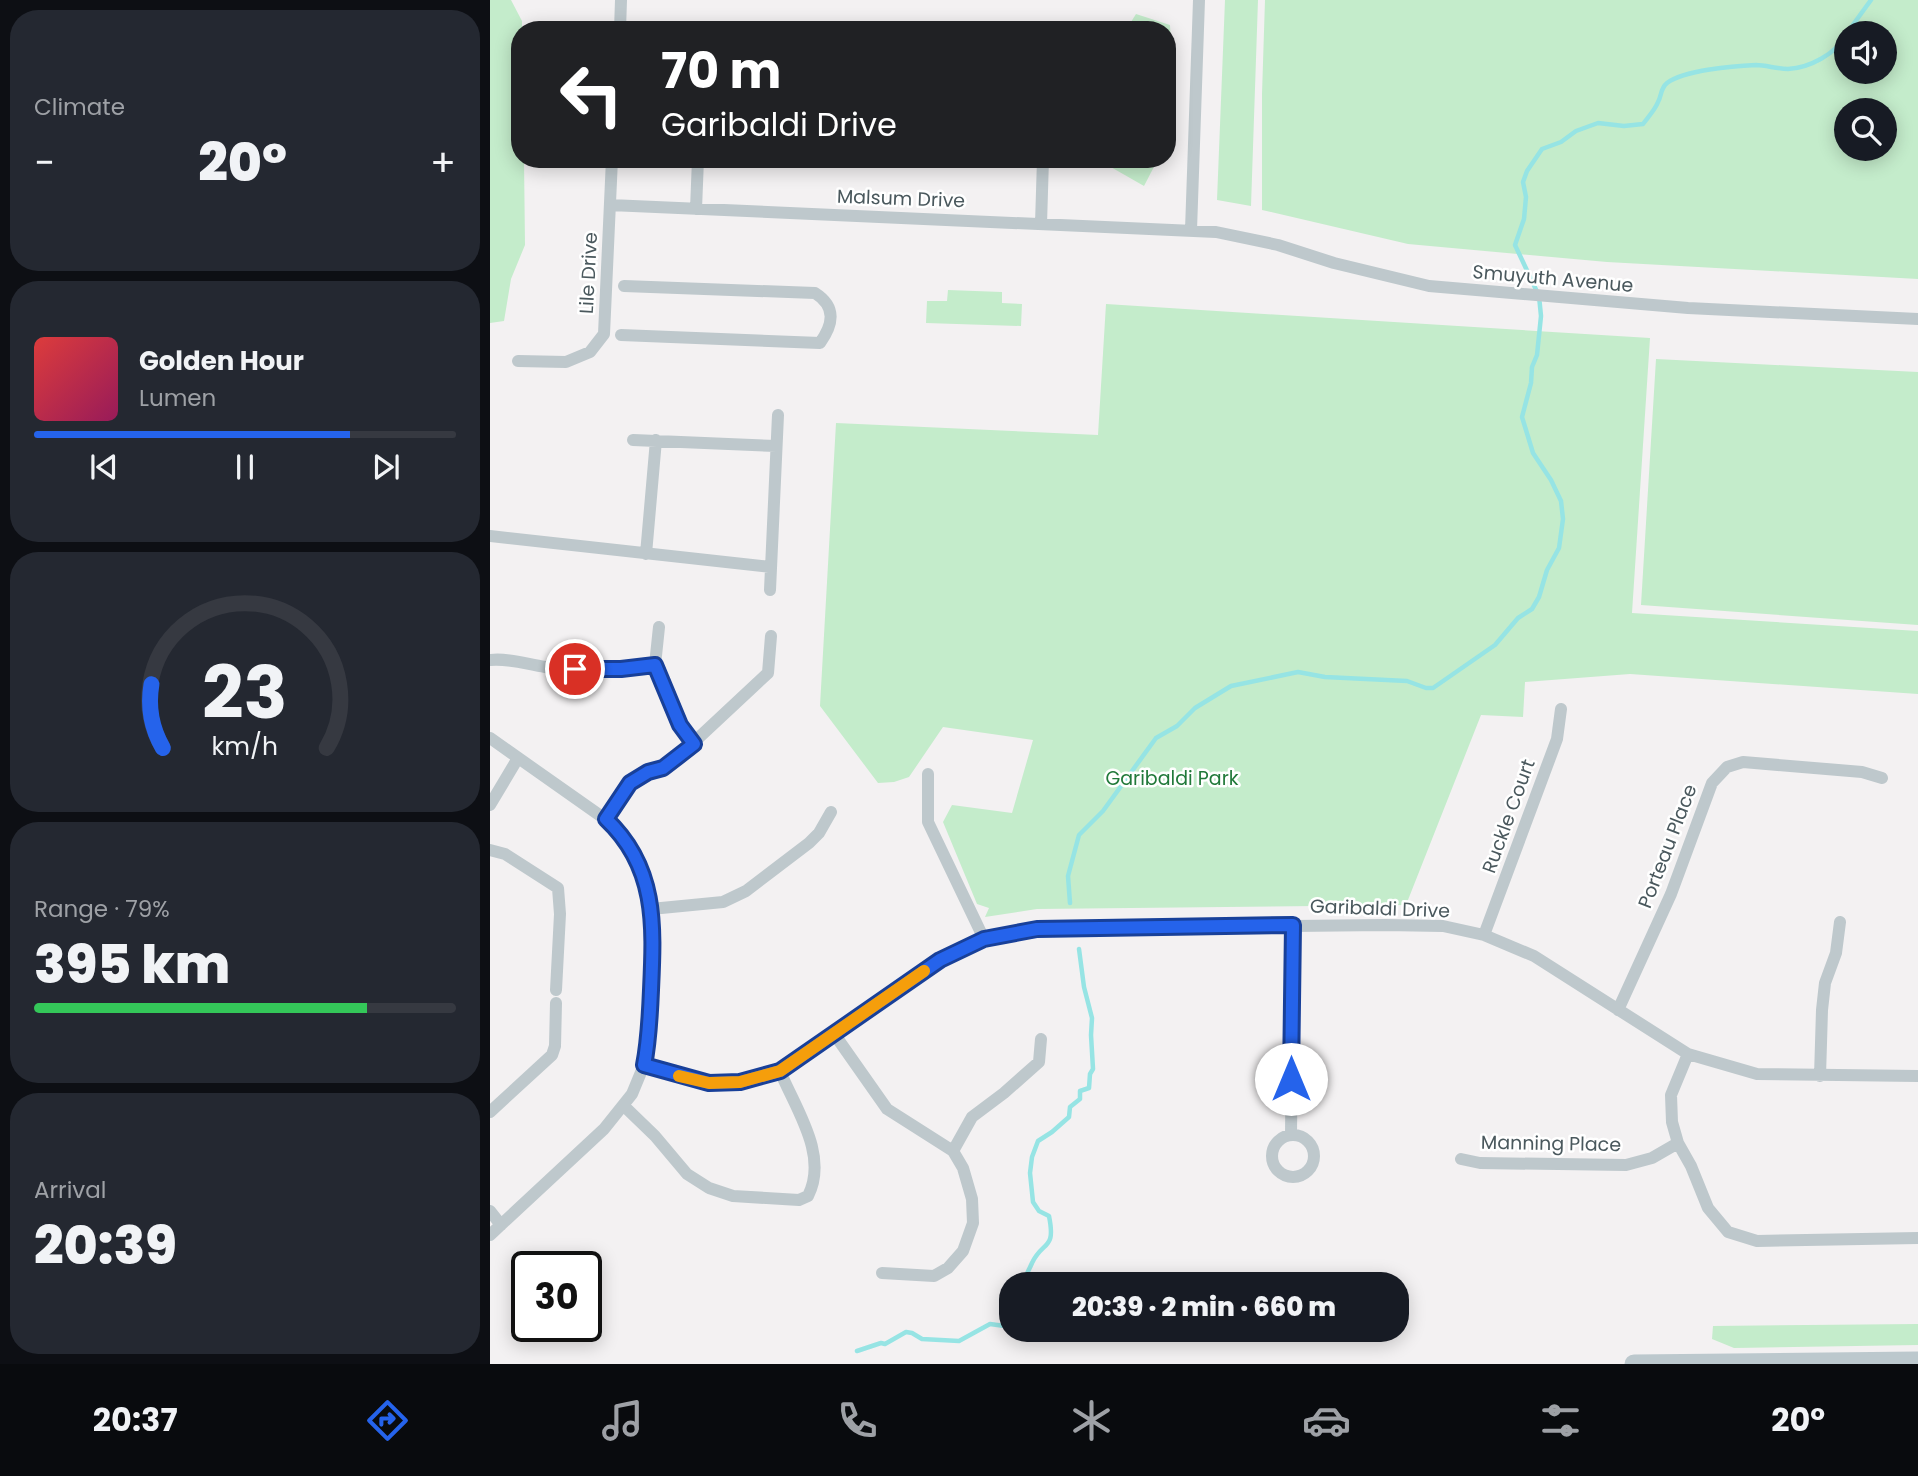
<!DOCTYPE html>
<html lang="en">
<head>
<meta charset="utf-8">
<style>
	:root { --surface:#171b24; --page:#242831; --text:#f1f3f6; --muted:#9ea1a6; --line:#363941; --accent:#2563eb }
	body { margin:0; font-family:Poppins,sans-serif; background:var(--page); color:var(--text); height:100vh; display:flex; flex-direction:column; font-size:26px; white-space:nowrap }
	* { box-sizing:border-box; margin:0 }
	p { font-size:23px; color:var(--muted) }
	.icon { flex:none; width:38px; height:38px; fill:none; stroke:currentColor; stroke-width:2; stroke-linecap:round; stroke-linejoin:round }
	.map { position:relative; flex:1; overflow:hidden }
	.details { display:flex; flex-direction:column; gap:10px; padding:10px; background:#0d0f14; width:490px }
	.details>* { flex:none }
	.hud { position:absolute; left:21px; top:21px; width:665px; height:147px; border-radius:28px; box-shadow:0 4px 18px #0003; background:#202124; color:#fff; overflow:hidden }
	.fabs { position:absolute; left:1344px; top:21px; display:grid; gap:14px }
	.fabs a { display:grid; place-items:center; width:63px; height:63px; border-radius:50%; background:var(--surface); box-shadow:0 4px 18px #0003; font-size:35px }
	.speed { position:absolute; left:21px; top:1251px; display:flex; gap:14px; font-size:35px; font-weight:700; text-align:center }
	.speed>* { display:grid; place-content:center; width:91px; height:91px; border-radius:50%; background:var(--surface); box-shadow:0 4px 18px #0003; line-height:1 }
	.speed .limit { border:4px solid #111; border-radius:10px; background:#fff; color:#111 }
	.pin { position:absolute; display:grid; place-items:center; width:60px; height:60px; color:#fff; margin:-30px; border:4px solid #fff; border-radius:50%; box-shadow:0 2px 7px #0007 }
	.me { position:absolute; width:77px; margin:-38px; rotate:0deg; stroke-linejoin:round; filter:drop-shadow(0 0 5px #0008) }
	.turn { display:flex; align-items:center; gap:24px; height:147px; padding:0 35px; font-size:32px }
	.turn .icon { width:91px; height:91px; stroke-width:2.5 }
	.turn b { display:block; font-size:49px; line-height:60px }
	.big { font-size:52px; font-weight:800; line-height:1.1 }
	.details .card { flex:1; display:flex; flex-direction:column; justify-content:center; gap:10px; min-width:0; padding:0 24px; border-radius:28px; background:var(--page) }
	.details .dial { align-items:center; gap:0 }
	.dial svg { height:182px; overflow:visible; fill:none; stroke:var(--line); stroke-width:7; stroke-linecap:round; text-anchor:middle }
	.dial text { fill:var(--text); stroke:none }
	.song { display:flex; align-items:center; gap:21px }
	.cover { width:84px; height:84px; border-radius:10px; background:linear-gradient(135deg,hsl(0 70% 55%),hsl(330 70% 35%)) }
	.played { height:7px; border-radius:4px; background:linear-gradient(90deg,var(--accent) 75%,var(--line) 75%) }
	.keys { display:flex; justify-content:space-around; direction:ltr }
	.heat { display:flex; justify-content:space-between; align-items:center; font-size:38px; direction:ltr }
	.charge { height:10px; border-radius:5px; background:linear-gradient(90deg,#34c759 79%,var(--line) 0) }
	.trip { position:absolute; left:509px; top:1272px; width:410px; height:70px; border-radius:28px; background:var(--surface); box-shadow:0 4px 18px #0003; font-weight:800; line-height:70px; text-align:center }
	.tab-bar { display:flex; height:112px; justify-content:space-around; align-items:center; background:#090b0e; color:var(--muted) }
	.tab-bar .icon { width:49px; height:49px }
	.tab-bar .selected { color:var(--accent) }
	.tab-bar b { font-size:32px; color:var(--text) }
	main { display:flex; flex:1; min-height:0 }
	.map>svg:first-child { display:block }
	.green { fill:#c4eccb; fill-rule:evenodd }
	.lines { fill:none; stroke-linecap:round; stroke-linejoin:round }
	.stream { stroke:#96e4e4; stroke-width:4.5 }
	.minor { stroke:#bec8cc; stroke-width:12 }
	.secondary { stroke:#bcc8cd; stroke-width:19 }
	.route-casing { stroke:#184099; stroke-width:18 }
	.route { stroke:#2563eb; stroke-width:12 }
	.slow { stroke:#f59e0b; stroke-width:12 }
	.labels { text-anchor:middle; stroke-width:5; stroke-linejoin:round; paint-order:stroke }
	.street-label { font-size:19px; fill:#4a585d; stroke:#fff }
	.park-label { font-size:19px; fill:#21793a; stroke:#fff }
</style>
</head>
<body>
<main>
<section class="details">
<div class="card"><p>Climate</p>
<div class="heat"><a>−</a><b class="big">20°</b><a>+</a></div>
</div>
<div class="card">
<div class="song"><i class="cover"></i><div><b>Golden Hour</b><p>Lumen</p></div></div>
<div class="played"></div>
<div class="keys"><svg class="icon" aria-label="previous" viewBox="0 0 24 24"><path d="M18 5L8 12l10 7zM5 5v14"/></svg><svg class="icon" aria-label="pause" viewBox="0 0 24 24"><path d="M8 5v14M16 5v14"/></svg><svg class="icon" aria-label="next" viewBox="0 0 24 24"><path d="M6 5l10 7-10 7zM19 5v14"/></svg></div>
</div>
<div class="card dial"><svg viewBox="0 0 100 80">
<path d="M14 69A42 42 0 1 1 86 69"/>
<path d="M14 69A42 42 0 0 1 9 41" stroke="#2563eb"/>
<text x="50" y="56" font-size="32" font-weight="700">23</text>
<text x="50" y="72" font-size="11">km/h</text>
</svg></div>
<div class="card"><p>Range · 79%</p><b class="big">395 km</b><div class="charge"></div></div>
<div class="card"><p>Arrival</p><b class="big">20:39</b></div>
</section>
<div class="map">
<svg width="1428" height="1364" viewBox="0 0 1428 1364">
	<rect width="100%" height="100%" fill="#f3f1f2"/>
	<path class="green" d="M0,0H21L32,21V30H30V159H34L35,245L21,279L14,321L0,323Z
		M735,0H768L761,206L727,200Z
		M775,0H1428V279L1117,262L918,244L772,210V94ZM1356,33H1395V72H1356ZM1356,110H1395V149H1356Z
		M646,14L680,25L682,59L677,62V30H636Z
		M619,159H668L654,186L619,166Z
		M458,290L512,292V303L532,304L531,326L436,323L437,301H457Z
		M616,304L1160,338L1142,613L1428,631V694L1140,674L1035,682L1033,717L991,715L916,905L547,909L495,917L499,908L487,904L453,822L462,805L522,813L543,740L453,727L419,777L404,782L388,783L330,706L346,423L608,435Z
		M1166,359L1428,372V625L1151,605Z
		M1428,1324V1345L1244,1348L1222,1339L1223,1326Z"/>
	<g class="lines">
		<path class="stream" d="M1357,33L1381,0
			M580,903L578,876L589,835L613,811L666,738L687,726L705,708L741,686L808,672L835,677L917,681L936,688H943L1005,645L1028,618L1042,609L1049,597L1057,570L1069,548L1073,519L1071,501L1061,480L1043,453L1032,417L1041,383L1042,367L1047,355L1051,316L1049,296L1025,245L1034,219L1036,197L1033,182L1037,171L1052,149L1071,142L1086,131L1108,123L1134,126L1153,124C1158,117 1165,110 1168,102C1172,95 1170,89 1177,83C1194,70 1244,66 1266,65C1276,65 1287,69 1298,69C1319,68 1346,54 1356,35
			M532,1284C535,1277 539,1270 542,1263C553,1240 566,1251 559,1216L549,1211L543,1202L540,1173L542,1157L548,1141L562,1132L579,1117L580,1107L590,1099V1091L599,1088L600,1074L603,1069L601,1035L602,1018L594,987L589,949
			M367,1351L391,1343L395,1344L416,1332L422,1333L432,1339L469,1341L500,1324L522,1327"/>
		<path class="minor" d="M130,30L131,0
			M120,205L726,232L788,245L844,263L939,286L1198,308L1428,319
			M206,209L208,159
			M551,224L553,159
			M701,230L709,0
			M131,335L330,343C343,325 347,307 325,293L134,286
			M28,361L76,362L100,352L114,334L122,159
			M143,440L286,446
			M0,536L281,567
			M156,554L166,440
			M280,590L288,415
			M169,627L165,665L190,725L204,744
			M0,660C18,658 36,664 55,667C90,672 130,672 165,665
			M0,738L115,819L130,832L148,860L159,893L161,974L158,1047L154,1065L142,1094L114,1129L0,1235
			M438,774V822L494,939
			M0,805L28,758
			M115,819L140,784L157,772L173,768L188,757L278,673L281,636
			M0,850L15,854L68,888L70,914L66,990
			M161,909L233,902L256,891L319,843L329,833L341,812
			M994,935L1067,739L1071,709
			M1128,1010L1181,894L1222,783L1237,767L1253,762L1372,772L1392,778
			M345,1035L397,1109L463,1151L473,1168L482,1199L483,1223L473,1251L458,1268L444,1276L392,1273
			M1198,1054L1181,1095L1182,1122L1188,1143L1201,1166L1218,1208L1238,1232L1267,1241L1428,1238
			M154,1065L219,1083L250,1082L290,1071L450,959L494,939L546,929L895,925L953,926L994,935L1044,956L1198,1054L1267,1074L1428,1076
			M1330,1076L1332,1010L1335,983L1346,953L1350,922
			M134,1106L165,1136L197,1174L219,1188L243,1196L309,1200L318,1196C339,1155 305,1108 290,1071
			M0,1112L62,1055L65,1046L66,1003
			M801,1135L803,925
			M782 1156a21 21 0 1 1 42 0a21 21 0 1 1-42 0Z
			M463,1151L482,1117L514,1093L549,1062L551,1039
			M971,1159L990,1163L1136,1165L1162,1158L1188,1143
			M0,1211L11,1225"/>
		<path class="secondary" d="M1144,1364L1428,1361"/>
	</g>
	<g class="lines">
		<g class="route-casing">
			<path id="route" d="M85,669H131L165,665L190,725L204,744L173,768L158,772L140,783L116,819C167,867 164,925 161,990C160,1015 159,1040 154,1065L219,1083L250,1082L290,1071L450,960L494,939L547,929L803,925L801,1079"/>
		</g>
		<use href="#route" class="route"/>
		<path class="slow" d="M189,1076L219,1083L250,1082L290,1071L434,971"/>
	</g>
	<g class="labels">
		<g class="street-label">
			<text transform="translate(411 198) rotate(2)" y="7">Malsum Drive</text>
			<text transform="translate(98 273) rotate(-87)" y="7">Lile Drive</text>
			<text transform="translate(1063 278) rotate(5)" y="7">Smuyuth Avenue</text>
			<text transform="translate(1018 816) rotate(-70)" y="7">Ruckle Court</text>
			<text transform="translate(1177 846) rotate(-69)" y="7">Porteau Place</text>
			<text transform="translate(890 908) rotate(2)" y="7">Garibaldi Drive</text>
			<text transform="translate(1061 1143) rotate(1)" y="7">Manning Place</text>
		</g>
		<g class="park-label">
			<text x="682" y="785">Garibaldi Park</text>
		</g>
	</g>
</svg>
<div class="fabs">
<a><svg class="icon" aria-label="sound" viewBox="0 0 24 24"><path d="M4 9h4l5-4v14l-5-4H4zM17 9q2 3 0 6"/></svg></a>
<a><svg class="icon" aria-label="search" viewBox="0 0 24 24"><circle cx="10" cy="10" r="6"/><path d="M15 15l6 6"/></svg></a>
</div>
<div class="speed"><div class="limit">30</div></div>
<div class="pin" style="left:85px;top:669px;background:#d93025"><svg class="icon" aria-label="arrive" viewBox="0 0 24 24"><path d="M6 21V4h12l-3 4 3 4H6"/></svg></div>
<svg class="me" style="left:801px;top:1079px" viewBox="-20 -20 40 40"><circle r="19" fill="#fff"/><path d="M0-13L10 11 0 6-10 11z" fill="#2563eb"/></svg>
<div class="trip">20:39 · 2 min · 660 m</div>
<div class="hud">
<div class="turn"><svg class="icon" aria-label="left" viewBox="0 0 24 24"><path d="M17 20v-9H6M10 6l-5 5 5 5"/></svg><div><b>70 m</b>Garibaldi Drive</div></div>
</div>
</div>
</main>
<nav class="tab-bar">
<b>20:37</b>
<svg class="icon selected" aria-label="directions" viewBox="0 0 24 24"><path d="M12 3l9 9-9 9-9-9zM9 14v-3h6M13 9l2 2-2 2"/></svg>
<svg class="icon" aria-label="music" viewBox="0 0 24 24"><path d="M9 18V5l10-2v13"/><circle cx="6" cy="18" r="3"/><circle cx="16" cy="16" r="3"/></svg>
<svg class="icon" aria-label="phone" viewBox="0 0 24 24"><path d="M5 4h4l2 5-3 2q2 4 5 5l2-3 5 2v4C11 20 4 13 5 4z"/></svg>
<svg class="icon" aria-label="climate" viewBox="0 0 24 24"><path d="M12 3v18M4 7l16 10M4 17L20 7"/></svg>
<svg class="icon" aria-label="car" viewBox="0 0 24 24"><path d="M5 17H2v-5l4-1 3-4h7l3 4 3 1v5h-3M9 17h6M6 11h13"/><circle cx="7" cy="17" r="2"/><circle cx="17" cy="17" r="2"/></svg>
<svg class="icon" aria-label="filters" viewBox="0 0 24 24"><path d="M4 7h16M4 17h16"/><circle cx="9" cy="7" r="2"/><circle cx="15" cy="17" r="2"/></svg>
<b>20°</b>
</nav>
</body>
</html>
